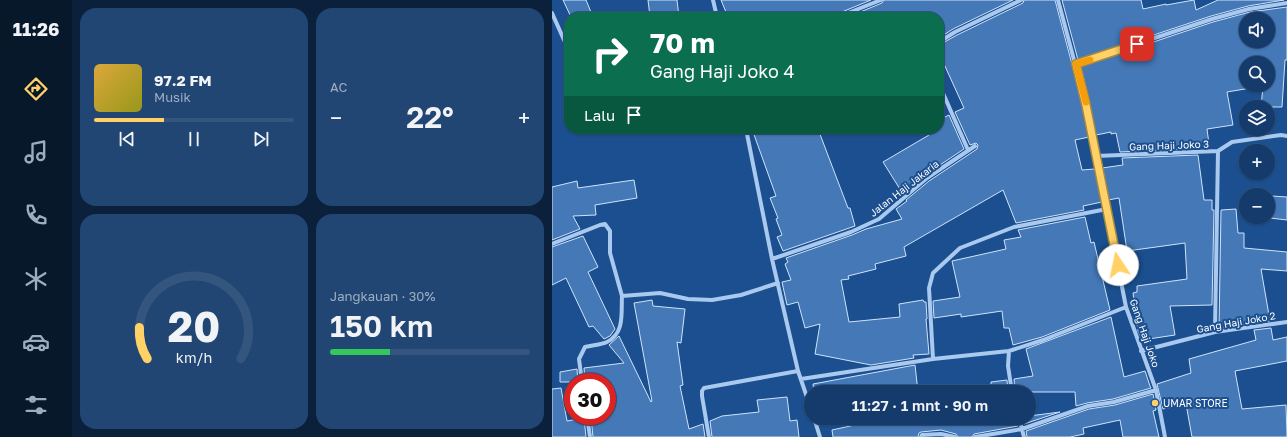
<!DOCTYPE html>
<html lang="id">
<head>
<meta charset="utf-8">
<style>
	:root { --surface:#143b6b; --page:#214673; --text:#f1f3f6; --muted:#9dadc1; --line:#33557e; --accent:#ffd166 }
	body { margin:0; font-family:"Golos Text",sans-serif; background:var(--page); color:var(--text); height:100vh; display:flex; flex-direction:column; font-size:15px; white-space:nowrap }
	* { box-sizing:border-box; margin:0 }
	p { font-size:13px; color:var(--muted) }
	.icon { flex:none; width:22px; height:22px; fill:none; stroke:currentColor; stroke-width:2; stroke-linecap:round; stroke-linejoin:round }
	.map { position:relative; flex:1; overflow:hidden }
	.details { display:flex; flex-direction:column; gap:8px; padding:8px; background:#0b203b; width:480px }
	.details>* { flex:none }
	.banner { position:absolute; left:12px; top:12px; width:380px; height:122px; border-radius:16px; box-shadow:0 1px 3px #0004,0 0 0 1px var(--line); background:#0b6e4f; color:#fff; overflow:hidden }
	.controls { position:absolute; left:687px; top:12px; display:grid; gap:8px }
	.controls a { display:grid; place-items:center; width:36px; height:36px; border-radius:50%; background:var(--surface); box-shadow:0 1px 3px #0004,0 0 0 1px var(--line); font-size:20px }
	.speed { position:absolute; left:12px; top:373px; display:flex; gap:8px; font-size:20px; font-weight:700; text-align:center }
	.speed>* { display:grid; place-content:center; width:52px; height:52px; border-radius:50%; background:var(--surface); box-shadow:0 1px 3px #0004,0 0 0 1px var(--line); line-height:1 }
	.speed .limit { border:6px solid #d22; background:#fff; color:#111 }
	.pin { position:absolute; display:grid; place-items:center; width:34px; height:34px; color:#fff; margin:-17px; border-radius:8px; box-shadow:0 2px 6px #0006 }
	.me { position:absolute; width:44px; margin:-22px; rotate:349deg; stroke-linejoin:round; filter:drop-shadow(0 0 3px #0008) }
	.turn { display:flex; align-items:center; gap:14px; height:84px; padding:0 20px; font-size:18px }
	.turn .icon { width:52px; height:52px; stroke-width:2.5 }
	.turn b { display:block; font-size:28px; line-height:34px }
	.then { display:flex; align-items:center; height:38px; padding:0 20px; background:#0003; gap:8px; font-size:15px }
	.big { font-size:30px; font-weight:600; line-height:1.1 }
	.details .card { flex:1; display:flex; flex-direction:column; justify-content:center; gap:6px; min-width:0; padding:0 14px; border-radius:16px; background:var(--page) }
	.details .dial { align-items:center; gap:0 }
	.dial svg { height:104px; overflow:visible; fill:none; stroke:var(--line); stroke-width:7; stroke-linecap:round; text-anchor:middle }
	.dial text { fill:var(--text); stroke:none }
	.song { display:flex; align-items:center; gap:12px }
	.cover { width:48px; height:48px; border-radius:6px; background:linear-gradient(135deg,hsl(40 70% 55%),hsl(60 70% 35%)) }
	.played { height:4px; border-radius:2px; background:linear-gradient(90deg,var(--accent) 35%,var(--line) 35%) }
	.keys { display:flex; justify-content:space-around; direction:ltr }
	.heat { display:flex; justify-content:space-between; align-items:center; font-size:22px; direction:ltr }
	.charge { height:6px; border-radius:3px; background:linear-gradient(90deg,#34c759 30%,var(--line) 0) }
	.details .tiles { flex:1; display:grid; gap:8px; grid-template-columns:repeat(2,1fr) }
	.trip { position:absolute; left:252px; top:385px; width:232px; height:40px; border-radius:20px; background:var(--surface); box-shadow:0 1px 3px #0004,0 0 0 1px var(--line); font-weight:600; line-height:40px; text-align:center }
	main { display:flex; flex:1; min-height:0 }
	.dock { display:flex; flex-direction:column; width:72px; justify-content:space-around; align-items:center; background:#08182b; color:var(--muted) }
	.dock .icon { width:28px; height:28px }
	.dock .on { color:var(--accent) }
	.dock b { font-size:18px; color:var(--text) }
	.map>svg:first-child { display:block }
	.building { fill:#4478b7; stroke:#cfe3fa; fill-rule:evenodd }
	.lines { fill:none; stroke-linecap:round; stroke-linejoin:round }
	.minor { stroke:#a9c9ee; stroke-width:4 }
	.route-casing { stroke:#a68842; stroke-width:10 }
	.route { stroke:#ffd166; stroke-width:7 }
	.slow { stroke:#f59e0b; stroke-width:7 }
	.poi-dot { fill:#ffd166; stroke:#1b4f8f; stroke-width:1.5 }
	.labels { text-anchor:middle; stroke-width:4; stroke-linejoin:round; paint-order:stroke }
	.street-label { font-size:10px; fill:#fff; stroke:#1b4f8f }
	.poi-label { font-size:10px; fill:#fff; stroke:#1b4f8f; text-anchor:start }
</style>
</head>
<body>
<main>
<nav class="dock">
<b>11:26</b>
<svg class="icon on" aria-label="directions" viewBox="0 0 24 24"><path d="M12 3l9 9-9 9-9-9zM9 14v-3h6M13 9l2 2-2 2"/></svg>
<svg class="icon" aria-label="music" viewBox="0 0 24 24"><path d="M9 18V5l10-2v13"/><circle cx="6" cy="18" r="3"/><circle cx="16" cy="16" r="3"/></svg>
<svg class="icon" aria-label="phone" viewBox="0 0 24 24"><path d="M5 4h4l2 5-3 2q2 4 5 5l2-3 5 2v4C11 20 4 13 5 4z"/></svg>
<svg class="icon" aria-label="climate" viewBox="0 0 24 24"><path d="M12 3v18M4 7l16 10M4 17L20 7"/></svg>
<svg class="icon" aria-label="car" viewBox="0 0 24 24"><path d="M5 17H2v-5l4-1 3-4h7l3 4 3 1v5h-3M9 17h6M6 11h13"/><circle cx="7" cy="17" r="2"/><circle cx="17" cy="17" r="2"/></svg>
<svg class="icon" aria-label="filters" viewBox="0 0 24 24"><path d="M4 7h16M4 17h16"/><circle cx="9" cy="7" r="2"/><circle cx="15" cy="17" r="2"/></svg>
</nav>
<section class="details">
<div class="tiles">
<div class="card">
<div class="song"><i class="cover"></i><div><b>97.2 FM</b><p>Musik</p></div></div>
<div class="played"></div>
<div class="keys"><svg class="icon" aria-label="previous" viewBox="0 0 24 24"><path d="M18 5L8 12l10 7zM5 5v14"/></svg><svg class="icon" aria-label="pause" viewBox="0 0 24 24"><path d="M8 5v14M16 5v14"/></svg><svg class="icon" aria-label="next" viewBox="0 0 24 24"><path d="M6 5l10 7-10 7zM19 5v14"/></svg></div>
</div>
<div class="card"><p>AC</p>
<div class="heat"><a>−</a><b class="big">22°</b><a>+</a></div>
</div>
<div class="card dial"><svg viewBox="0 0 100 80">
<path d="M14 69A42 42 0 1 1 86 69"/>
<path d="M14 69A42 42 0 0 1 8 45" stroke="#ffd166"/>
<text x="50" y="56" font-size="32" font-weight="700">20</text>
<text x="50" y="72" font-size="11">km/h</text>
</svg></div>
<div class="card"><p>Jangkauan · 30%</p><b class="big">150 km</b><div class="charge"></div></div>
</div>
</section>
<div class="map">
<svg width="735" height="437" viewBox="0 0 735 437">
	<rect width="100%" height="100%" fill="#1b4f8f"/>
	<path class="building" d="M11,0H34L41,17H19Z
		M96,0H125L127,17H98Z
		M169,0H319L285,14L283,17H176Z
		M332,0H461L401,29L387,38V17H296L330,3Z
		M472,0H503L531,106L537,137L523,140L530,170L543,169L550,202L531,206L532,210L464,223L451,190L352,247L354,256L323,264L324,269L296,276L297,279L289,280L297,322L348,317L347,304L371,300L372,302H374L375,319H374L377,354L361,355L362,358L319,365L263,354L268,324L253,328L246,302L235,305L230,282L239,280L233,264L236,262L234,258L300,235L314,229L350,219L344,209L355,201L354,200L377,181L425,149L426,145L424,143L418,145L403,112L412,108L387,53V45L405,35L471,3Z
		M510,0H589L591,9L614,4V5L642,0L644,10L666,0H732L696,6L659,16L526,60Z
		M735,7V60H733L730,107H709L711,86L675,92L681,125L655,129L657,144L645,146V148L568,152L564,133L559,134V132L544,135L537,104L527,67L661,22L698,12ZM694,19H716V41H694ZM694,63H716V85H694Z
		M397,115L412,149L373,175L351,194L331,162L377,135L376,129H387V120Z
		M200,129H266L296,208H298L303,226L231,251L225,237L230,235L224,219L226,218L218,198L224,196Z
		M646,155L652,200H660V210H662L660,305L618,306L623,335L590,340L586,331L581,293L585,292V286L635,279L633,243L575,251L567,198L556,200L550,168L571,165L570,158Z
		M82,180L85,198L43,205L44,215L21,216L28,229L0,240V187L25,181L26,188Z
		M720,196L735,197V220L718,218Z
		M684,209L686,233H692V248L735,252V271L709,269L718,321L667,328L669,210Z
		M533,217L539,243L542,242L558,310L490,337L461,345L457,328H452L450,311L409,317V314L382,318L381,301L408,297L400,261L454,249L452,240L469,237L466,230Z
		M31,236L46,267L36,272L63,329L58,336L52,339L41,326L37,327L14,278L0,285V247Z
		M100,300L101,306L133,309L129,343L125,342L131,385L128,386L137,429L151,424L153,437H41L39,417L55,416V382H33L32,368L72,363L57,345L67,336L99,402L100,401L82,303Z
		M559,317L572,377L593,371L598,386L599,388L561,399L535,403L524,406L523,392H463L462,379L481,376L474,349Z
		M719,328L721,340L735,337V361L683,371L690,409L734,405L735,437H640L634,404L611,409L605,384L639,373L637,359L704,340L702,330Z
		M363,365L366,392H262L261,384Z
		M25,369L26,382H8V372Z
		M455,380L456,392H439V382Z
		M9,388L15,421L32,418L34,437H0V389Z
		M601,394L604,410L601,411L607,437H571L568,420L531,428L532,434L518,437H475L474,431L537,409L563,405Z
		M235,397L238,421L245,420L247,437H160L158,421L170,416L207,412L205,400Z
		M508,412L472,424L471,418H477V416Z
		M335,418H394L395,425L464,418L466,426L422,434L420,437H406L404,434L389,430L369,432L367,433L366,437H281L280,430Z"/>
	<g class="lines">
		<path class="minor" d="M161,0L165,17
			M506,0L534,105L574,307L604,390L613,437
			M0,13L17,51
			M286,17L329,0
			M387,42L403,32L469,0
			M524,64L660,19L697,9L735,3
			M387,84L416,150
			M194,129L220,259L246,371L259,409
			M544,156L666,151L680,142L729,135L735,136
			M0,244L48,225L53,224L58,231V253L70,296L108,293L136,299L160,300L189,295L226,283
			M220,259L299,232L327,219L375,178L423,146
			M663,332L666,151
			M589,351L663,332L735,322
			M381,359L377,288L381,273L408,248L462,227L555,209
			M249,379L381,359L457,351
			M30,382L27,359L33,347C40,345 49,345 55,342C73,333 69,313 70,296
			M460,392L456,366L457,351L491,340L574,307
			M35,416L38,437
			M262,418L268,437
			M467,418L472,437
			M157,437L150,396V391L152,388L246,371
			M369,437L370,435L389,434L403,437
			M423,437L470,429L536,406L562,402L604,390"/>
	</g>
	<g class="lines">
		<g class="route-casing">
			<path id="route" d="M566,265L534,105L524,64L585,44"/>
		</g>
		<use href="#route" class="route"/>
		<path class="slow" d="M534,102L524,64L538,60"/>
	</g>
	<circle class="poi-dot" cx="603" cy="403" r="4"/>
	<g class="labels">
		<g class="street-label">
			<text transform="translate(617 145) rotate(-2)" y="4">Gang Haji Joko 3</text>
			<text transform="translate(352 188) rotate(-38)" y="4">Jalan Haji Jakaria</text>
			<text transform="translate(684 322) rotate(-10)" y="4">Gang Haji Joko 2</text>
			<text transform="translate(593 333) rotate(71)" y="4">Gang Haji Joko</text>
		</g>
		<g class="poi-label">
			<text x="611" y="407">UMAR STORE</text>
		</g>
	</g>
</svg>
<div class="controls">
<a><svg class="icon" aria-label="sound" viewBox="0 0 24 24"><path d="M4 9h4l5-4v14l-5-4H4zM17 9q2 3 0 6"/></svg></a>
<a><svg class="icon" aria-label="search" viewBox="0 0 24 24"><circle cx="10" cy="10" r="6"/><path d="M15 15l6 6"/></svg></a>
<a><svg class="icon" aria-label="layers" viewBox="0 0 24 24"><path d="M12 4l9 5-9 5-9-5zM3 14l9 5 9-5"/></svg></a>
<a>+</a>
<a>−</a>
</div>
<div class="speed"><div class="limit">30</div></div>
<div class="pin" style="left:585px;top:44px;background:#d93025"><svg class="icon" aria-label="arrive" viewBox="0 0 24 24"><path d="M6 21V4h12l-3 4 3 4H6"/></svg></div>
<svg class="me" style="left:566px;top:265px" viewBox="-20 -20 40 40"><circle r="19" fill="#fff"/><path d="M0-13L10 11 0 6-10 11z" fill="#ffd166"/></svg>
<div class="trip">11:27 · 1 mnt · 90 m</div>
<div class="banner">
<div class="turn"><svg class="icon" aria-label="right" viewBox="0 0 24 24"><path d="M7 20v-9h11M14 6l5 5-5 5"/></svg><div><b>70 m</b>Gang Haji Joko 4</div></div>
<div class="then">Lalu<svg class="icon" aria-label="arrive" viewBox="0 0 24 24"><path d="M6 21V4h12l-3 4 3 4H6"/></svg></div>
</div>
</div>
</main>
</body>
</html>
